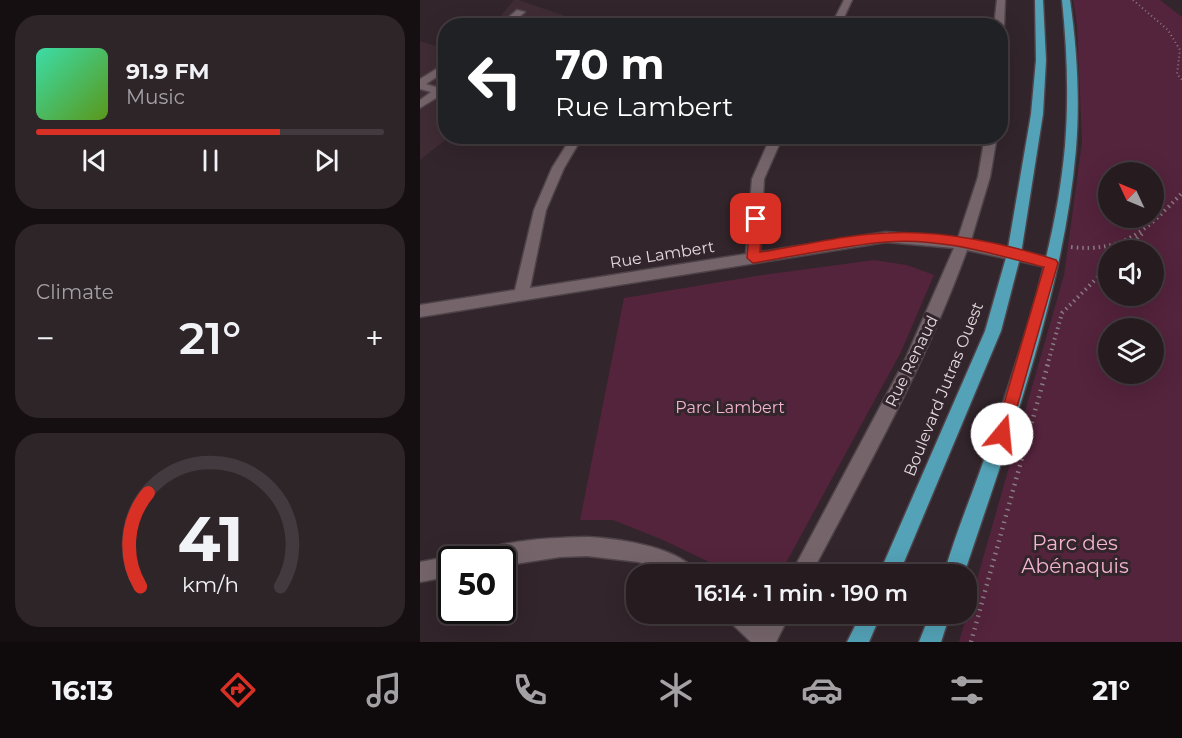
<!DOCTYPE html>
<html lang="en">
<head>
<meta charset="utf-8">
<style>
	:root { --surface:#261c20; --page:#2e2529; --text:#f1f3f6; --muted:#a4a1a5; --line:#423a3e; --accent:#d93025 }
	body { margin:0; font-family:Montserrat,sans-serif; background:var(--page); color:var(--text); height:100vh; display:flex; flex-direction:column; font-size:22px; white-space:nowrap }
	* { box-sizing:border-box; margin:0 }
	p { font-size:20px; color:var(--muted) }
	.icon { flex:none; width:33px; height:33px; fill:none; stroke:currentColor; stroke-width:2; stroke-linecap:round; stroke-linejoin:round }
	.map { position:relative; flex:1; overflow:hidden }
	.drawer { display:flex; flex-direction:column; gap:15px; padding:15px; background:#150f12; width:420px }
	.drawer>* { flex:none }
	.guide { position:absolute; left:18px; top:18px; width:570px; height:126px; border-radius:24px; box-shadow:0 6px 24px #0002,0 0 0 2px var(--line); background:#202124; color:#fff; overflow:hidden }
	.needle { width:39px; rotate:314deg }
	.buttons { position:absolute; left:678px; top:162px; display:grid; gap:12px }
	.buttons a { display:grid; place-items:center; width:66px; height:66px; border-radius:50%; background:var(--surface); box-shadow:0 6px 24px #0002,0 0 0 2px var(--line); font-size:30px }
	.speed { position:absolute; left:18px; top:546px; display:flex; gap:12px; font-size:30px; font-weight:700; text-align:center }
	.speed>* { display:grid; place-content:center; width:78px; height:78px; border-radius:50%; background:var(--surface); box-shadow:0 6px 24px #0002,0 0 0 2px var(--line); line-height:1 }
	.speed .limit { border:3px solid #111; border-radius:9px; background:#fff; color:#111 }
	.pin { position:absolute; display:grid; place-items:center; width:51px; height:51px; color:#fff; margin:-26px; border-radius:12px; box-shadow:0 3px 9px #0006 }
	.me { position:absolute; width:66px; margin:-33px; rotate:17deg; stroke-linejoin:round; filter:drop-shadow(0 0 4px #0008) }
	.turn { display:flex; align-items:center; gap:21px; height:126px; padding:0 18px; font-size:27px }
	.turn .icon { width:78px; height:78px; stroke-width:2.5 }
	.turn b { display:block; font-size:42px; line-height:51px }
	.big { font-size:45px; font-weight:600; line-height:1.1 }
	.drawer .card { flex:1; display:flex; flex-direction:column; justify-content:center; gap:9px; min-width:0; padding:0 21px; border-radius:24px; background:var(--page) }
	.drawer .dial { align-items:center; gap:0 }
	.dial svg { height:156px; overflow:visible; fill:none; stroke:var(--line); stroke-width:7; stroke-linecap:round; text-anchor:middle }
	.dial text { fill:var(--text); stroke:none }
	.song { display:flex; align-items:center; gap:18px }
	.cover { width:72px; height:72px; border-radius:9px; background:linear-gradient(135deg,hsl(160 70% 55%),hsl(90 70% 35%)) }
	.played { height:6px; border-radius:3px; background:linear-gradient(90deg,var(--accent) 70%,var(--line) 70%) }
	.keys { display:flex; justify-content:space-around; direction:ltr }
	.heat { display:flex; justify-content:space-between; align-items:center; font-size:33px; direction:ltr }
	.trip { position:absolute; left:206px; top:564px; width:351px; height:60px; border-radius:24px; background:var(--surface); box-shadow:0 6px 24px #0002,0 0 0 2px var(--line); font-weight:600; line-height:60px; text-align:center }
	.menu { display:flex; height:96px; justify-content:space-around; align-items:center; background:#0f0b0d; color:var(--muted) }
	.menu .icon { width:42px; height:42px }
	.menu .active { color:var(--accent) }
	.menu b { font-size:27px; color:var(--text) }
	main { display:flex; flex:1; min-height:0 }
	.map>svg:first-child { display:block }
	.built { fill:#3f2c34 }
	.green { fill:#54233c; fill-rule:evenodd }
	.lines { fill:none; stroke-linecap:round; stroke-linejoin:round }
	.minor-casing { stroke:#4e4348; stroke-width:3 }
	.major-casing { stroke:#4e4348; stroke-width:3 }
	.path-far2 { stroke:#877c81; stroke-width:2; stroke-dasharray:1 3; stroke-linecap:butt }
	.path-far1 { stroke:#877c81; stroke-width:4; stroke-dasharray:1.5 4; stroke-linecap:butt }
	.path { stroke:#877c81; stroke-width:4.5; stroke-dasharray:1.5 5; stroke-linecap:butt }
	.minor { fill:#75656b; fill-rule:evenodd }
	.major { fill:#53a2b7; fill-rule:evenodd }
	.route { fill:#d93025; stroke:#8d1f18; stroke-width:1.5 }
	.labels { text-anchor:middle; stroke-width:6; stroke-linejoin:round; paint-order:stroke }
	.street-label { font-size:16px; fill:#e3dade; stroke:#32252b }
	.park-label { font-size:16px; fill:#f3b4cf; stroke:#32252b }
	.near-park-label { font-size:20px; fill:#f3b4cf; stroke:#32252b }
</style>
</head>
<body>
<main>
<section class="drawer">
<div class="card">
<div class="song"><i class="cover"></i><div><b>91.9 FM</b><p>Music</p></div></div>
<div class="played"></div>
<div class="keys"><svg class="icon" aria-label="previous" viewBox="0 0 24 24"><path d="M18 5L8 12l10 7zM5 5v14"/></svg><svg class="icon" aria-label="pause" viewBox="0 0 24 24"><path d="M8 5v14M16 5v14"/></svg><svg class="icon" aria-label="next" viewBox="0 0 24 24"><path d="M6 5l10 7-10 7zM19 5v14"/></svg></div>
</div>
<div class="card"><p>Climate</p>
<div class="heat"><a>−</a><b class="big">21°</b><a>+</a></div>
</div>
<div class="card dial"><svg viewBox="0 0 100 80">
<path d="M14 69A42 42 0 1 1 86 69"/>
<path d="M14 69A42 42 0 0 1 18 21" stroke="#d93025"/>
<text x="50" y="56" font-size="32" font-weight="700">41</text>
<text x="50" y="72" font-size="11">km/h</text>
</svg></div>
</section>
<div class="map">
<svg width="762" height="642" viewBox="0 0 762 642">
	<rect width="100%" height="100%" fill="#32252b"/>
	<path class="built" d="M94,0H99L168,24L68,26L79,18Z
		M0,41L25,49L26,136L29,137L0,160Z"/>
	<path class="green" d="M653,0H740L762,17V642H539L644,275L662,142L657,26ZM688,172H734V218H688ZM734,250V296H688V250ZM688,328H734V374H688Z
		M454,260L487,265L514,275L481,352L360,574H314L243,540L193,520H160L204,298L342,275Z"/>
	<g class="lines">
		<g class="minor-casing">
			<path id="minor" d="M424,0H432L420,26H411Z
				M577,0H585L584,26L580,28V26H574Z
				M97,10L105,12L89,26H78Z
				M336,23H359L363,26H332Z
				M26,63V71L6,84L26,90V96L21,95L0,108V100L11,92L0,89V79Z
				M152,136H163L144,168L126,210L110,288L326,254L332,179L351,136H363L344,179L340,252L466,232L538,238L558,177L565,136H577L570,177L551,240L631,258L638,263L631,268L547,250C506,363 447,468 391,574H371L485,360L534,248L466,242L0,317V305L95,290L114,210L132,168Z
				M167,537C193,538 265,547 276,574H248L219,562L167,556L140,557L82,566V560H52L55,553C89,539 131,538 167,537Z
				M32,556L39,560H32V576L0,582V562Z
				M306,614H331L343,624L349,614H370L356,642H331L309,621Z"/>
		</g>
		<g class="major-casing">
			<path id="major" d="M615,0H623L626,60L623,114L601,254L581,331L479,574H459L565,331L587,254L611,114L616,60Z
				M642,0H650C657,49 660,100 656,149C644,291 589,439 544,574H524C536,531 555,488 569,445C601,349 636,248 645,146C649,97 647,48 642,0Z
				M441,614H461L449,642H427Z
				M510,614H530L521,642H499Z"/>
		</g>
		<path class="path-far2" d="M713,0L748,30L760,50L757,74L762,80"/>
		<path class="path-far1" d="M651,247C705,253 727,229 762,193
			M705,250L723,233
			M627,366L642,313L688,267"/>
		<path class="path" d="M551,642L628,364"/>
		<use href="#minor" class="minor"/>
		<use href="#major" class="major"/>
	</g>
	<path class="route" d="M336,215L342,219L340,252C380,246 427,234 468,233C521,230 585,243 636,260L638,263L588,439L582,441L577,439L575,434L624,267C573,254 519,237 465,242C421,246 377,256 333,263L327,258L330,219Z"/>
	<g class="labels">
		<g class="street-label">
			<text transform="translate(242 254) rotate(-9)" y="6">Rue Lambert</text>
			<text transform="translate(491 361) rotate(-64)" y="6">Rue Renaud</text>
			<text transform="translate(523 389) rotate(-68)" y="6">Boulevard Jutras Ouest</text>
		</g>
		<g class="park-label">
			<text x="310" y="413">Parc Lambert</text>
		</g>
		<g class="near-park-label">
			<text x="655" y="550">Parc des<tspan x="655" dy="23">Abénaquis</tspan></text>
		</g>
	</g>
</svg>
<div class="buttons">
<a><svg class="needle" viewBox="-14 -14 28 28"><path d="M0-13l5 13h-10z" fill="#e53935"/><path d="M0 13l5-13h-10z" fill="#a4a1a5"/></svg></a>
<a><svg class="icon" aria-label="sound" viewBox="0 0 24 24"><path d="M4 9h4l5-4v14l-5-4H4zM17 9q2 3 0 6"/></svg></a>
<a><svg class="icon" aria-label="layers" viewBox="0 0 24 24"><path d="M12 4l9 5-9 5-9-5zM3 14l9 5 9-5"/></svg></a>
</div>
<div class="speed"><div class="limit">50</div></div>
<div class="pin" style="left:336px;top:219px;background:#d93025"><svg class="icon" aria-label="arrive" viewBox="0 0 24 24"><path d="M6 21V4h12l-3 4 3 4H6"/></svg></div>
<svg class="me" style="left:582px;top:434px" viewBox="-20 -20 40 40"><circle r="19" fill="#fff"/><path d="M0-13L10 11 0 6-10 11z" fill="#d93025"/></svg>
<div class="trip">16:14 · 1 min · 190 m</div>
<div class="guide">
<div class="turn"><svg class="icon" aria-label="left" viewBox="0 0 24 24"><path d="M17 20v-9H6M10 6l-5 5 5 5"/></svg><div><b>70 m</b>Rue Lambert</div></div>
</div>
</div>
</main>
<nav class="menu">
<b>16:13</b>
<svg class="icon active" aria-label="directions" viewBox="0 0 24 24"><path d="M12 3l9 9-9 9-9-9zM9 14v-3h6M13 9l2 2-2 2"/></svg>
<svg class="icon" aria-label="music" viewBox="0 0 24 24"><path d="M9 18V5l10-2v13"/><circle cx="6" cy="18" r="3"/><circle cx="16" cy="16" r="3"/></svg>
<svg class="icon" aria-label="phone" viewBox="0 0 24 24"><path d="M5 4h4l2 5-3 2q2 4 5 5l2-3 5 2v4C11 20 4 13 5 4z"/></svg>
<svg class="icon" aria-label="climate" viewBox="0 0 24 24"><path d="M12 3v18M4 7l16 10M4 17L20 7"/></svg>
<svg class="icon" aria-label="car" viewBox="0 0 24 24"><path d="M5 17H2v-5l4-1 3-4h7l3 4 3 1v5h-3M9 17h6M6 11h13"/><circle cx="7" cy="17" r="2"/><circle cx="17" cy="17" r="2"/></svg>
<svg class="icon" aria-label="filters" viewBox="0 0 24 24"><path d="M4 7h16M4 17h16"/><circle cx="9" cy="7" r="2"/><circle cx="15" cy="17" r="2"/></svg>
<b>21°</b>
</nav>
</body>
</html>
